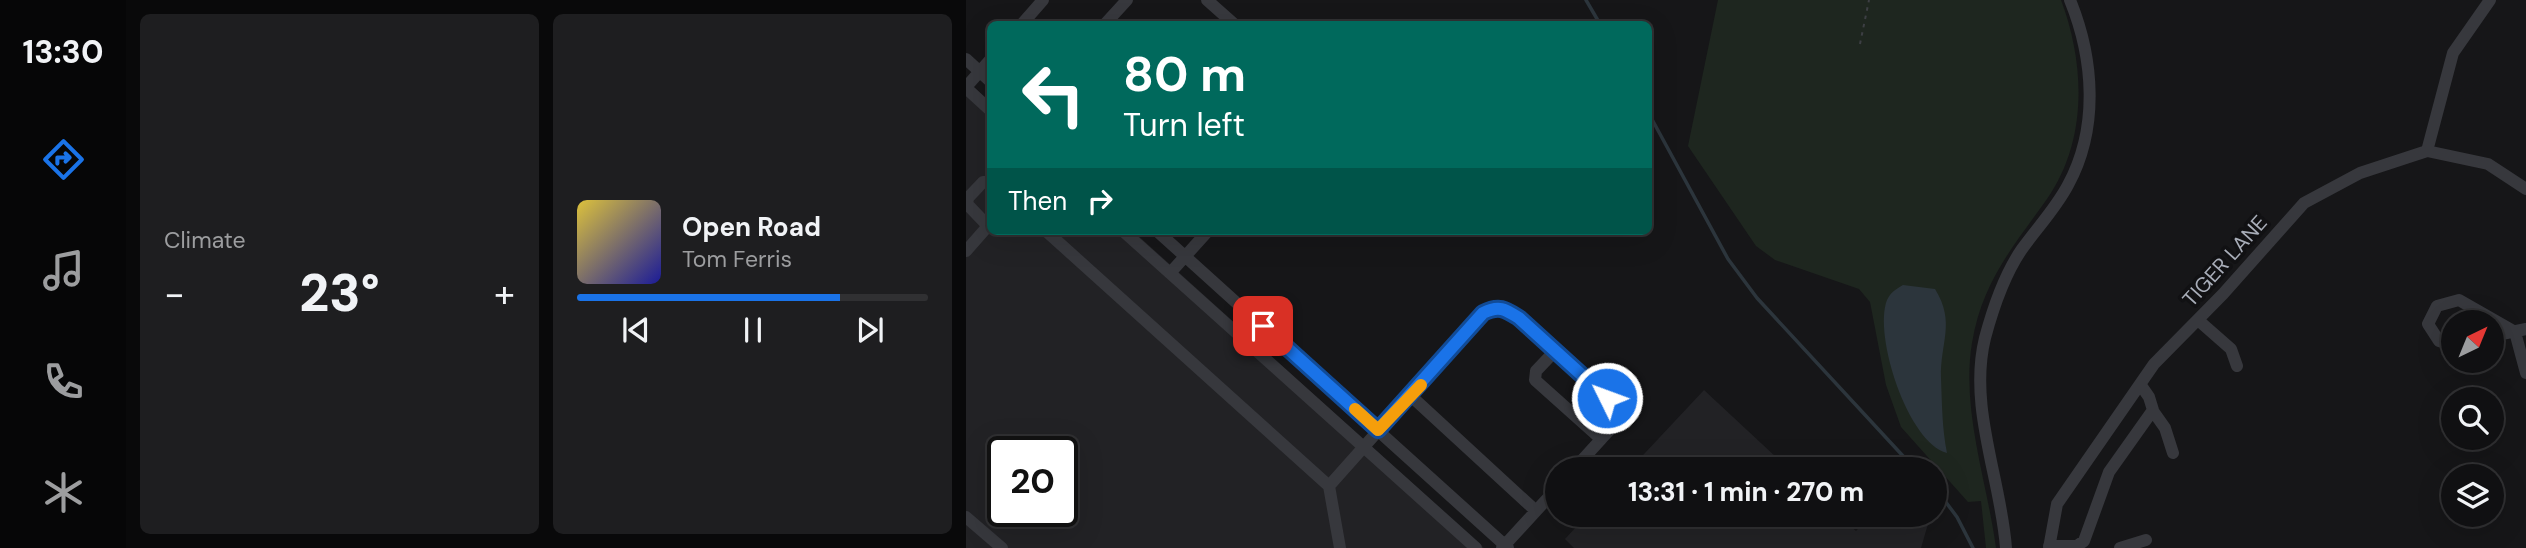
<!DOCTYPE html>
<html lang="en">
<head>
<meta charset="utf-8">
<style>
	:root { --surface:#101012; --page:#1e1e20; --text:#f1f3f6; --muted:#9c9d9f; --line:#303032; --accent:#1a73e8 }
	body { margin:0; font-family:"DM Sans",sans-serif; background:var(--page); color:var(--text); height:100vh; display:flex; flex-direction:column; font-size:26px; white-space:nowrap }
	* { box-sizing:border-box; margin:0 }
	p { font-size:23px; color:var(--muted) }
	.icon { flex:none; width:38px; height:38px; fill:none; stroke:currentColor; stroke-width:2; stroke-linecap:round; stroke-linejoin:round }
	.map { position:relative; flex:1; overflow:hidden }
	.sheet { display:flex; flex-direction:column; gap:14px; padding:14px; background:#09090a; width:840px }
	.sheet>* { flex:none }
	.banner { position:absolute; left:21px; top:21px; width:665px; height:214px; border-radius:10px; box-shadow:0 7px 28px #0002,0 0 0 2px var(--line); background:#00695c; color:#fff; overflow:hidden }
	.needle { width:46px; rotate:43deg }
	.controls { position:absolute; left:1475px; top:310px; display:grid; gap:14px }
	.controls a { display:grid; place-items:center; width:63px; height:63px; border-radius:50%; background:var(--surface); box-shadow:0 7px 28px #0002,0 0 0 2px var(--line); font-size:35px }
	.speed { position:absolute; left:21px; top:436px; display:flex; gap:14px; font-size:35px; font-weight:700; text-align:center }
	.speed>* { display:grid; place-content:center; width:91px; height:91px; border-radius:50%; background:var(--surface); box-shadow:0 7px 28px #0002,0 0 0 2px var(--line); line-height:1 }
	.speed .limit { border:4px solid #111; border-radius:10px; background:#fff; color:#111 }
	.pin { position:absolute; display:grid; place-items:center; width:60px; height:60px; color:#fff; margin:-30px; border-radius:14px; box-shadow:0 4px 10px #0006 }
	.me { position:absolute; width:77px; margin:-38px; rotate:312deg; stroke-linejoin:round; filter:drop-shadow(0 0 5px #0008) }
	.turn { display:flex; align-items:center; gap:24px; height:147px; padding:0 21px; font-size:32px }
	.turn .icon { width:91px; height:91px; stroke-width:2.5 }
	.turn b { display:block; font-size:49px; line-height:60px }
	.then { display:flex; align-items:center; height:66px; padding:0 21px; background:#0003; gap:14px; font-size:26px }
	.big { font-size:52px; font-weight:800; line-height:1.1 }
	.sheet .card { flex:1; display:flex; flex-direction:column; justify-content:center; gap:10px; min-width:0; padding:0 24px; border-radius:10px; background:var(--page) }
	.song { display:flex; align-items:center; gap:21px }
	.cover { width:84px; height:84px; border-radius:10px; background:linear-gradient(135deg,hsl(50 70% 55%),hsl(240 70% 35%)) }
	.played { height:7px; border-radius:4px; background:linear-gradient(90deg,var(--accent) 75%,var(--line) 75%) }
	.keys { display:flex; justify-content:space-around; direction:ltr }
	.heat { display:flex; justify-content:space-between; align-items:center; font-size:38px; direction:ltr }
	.sheet .tiles { flex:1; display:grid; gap:14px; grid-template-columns:repeat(2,1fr) }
	.trip { position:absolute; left:579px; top:457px; width:402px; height:70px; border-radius:35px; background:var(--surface); box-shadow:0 7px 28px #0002,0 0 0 2px var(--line); font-weight:800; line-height:70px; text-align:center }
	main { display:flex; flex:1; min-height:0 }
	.menu { display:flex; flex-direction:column; width:126px; justify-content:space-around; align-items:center; background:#060607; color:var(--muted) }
	.menu .icon { width:49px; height:49px }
	.menu .selected { color:var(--accent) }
	.menu b { font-size:32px; color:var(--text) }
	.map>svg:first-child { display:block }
	.built { fill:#222225; fill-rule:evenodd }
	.green { fill:#1e261f }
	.water { fill:#2c353c }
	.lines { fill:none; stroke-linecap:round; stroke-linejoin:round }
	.stream { stroke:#2c353c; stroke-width:3.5 }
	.path { stroke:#3d3f44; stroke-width:2; stroke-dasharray:3.5 5; stroke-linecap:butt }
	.minor { stroke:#37383d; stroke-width:12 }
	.route-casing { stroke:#114b97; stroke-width:18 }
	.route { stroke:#1a73e8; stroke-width:12 }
	.slow { stroke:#f59e0b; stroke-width:12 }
	.labels { text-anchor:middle; stroke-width:7; stroke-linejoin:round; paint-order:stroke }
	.street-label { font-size:21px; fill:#a8adb8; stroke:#111113 }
</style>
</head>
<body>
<main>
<nav class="menu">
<b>13:30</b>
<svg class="icon selected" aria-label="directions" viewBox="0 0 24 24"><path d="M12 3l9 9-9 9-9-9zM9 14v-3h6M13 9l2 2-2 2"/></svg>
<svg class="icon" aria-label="music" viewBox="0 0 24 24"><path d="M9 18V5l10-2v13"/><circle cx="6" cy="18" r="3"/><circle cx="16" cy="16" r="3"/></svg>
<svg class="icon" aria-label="phone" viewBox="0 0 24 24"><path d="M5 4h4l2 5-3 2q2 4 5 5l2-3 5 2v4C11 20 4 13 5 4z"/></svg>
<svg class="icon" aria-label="climate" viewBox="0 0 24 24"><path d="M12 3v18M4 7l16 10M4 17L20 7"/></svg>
</nav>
<section class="sheet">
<div class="tiles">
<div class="card"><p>Climate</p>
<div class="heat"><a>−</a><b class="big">23°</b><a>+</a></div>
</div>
<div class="card">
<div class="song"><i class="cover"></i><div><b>Open Road</b><p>Tom Ferris</p></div></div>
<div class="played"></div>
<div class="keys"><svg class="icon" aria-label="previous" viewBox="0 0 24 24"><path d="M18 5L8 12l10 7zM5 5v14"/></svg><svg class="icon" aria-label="pause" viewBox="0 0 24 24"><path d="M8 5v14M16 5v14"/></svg><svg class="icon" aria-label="next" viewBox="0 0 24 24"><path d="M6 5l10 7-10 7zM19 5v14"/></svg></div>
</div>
</div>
</section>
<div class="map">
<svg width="1560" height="548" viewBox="0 0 1560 548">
	<rect width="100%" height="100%" fill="#161618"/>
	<path class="built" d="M6,85L24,102V231H167L518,548H0V91ZM37,452H96V511H37Z
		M738,390L823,469H664Z
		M622,514L872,515L890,531L905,515H953L962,524L955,548H608L599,539Z"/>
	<path class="green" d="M752,0H1095C1119,64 1122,140 1081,199C1047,247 1016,282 1006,343C995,410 1021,481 1030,548H1020L1015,501L1002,502L935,427L920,385L904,302L893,289L809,260L790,246L722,146Z"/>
	<path class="water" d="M937,285L969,289C990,323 974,342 975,378C976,403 976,428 981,453C942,443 907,335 921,300C925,292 930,289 937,285Z"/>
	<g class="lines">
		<path class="stream" d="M620,0L634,24
			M682,112L762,259L791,298L949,469
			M970,489L991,517L1007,548"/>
		<path class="path" d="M894,44L903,0"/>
		<path class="minor" d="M241,0L268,24
			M56,24L77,0
			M139,24L161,0
			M0,59L24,81
			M0,87L24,60
			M0,88L24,110
			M1461,151L1487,53L1524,0
			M80,231L363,486
			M157,231L510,548
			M191,231L542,548
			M0,251L22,226L1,204L2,198L17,182H24
			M205,272L242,231
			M1232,320L1265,349L1271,366
			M1526,336L1560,329
			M1488,344L1473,341L1462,324L1471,306L1493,300L1549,332L1560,373
			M589,351L570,371L569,380L635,439
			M445,396L570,511
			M1187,411L1199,428L1207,453
			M0,517L36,548
			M1083,546H1111L1118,541L1143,472L1187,410L1183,397L1174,384
			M374,548L363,486L517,313C533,305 539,308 553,318L658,414L608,469
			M536,548L592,487
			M1040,548C1035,479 1002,407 1019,338C1027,308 1038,275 1056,249C1071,228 1090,208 1102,185C1133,128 1128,59 1104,0
			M1083,548L1091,504L1188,364L1257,294L1338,203L1394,173L1461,151L1522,164L1560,189
			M1154,548L1180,540"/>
	</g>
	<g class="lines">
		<g class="route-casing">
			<path id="route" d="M297,326L412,430L517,313C533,305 539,309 553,318L641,398"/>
		</g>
		<use href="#route" class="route"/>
		<path class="slow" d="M389,409L412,430L455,385"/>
	</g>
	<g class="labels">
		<g class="street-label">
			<text transform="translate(1259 261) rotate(-48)" y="7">TIGER LANE</text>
		</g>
	</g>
</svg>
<div class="controls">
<a><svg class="needle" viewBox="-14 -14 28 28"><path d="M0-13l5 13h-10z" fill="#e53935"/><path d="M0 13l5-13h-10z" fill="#9c9d9f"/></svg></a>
<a><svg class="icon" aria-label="search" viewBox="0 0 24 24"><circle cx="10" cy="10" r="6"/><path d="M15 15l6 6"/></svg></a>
<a><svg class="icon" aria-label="layers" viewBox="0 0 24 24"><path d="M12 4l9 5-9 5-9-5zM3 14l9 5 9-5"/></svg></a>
</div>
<div class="speed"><div class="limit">20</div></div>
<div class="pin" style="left:297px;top:326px;background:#d93025"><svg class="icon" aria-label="arrive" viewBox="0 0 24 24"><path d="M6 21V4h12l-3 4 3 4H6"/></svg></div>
<svg class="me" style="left:641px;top:398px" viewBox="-20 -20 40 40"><circle r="17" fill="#1a73e8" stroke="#fff" stroke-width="3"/><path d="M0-11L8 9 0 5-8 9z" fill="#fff"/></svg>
<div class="trip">13:31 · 1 min · 270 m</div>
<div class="banner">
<div class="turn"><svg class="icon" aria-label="left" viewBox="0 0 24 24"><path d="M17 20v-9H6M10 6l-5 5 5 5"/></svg><div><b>80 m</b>Turn left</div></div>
<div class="then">Then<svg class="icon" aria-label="right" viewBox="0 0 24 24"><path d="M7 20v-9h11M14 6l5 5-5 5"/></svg></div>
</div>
</div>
</main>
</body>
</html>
